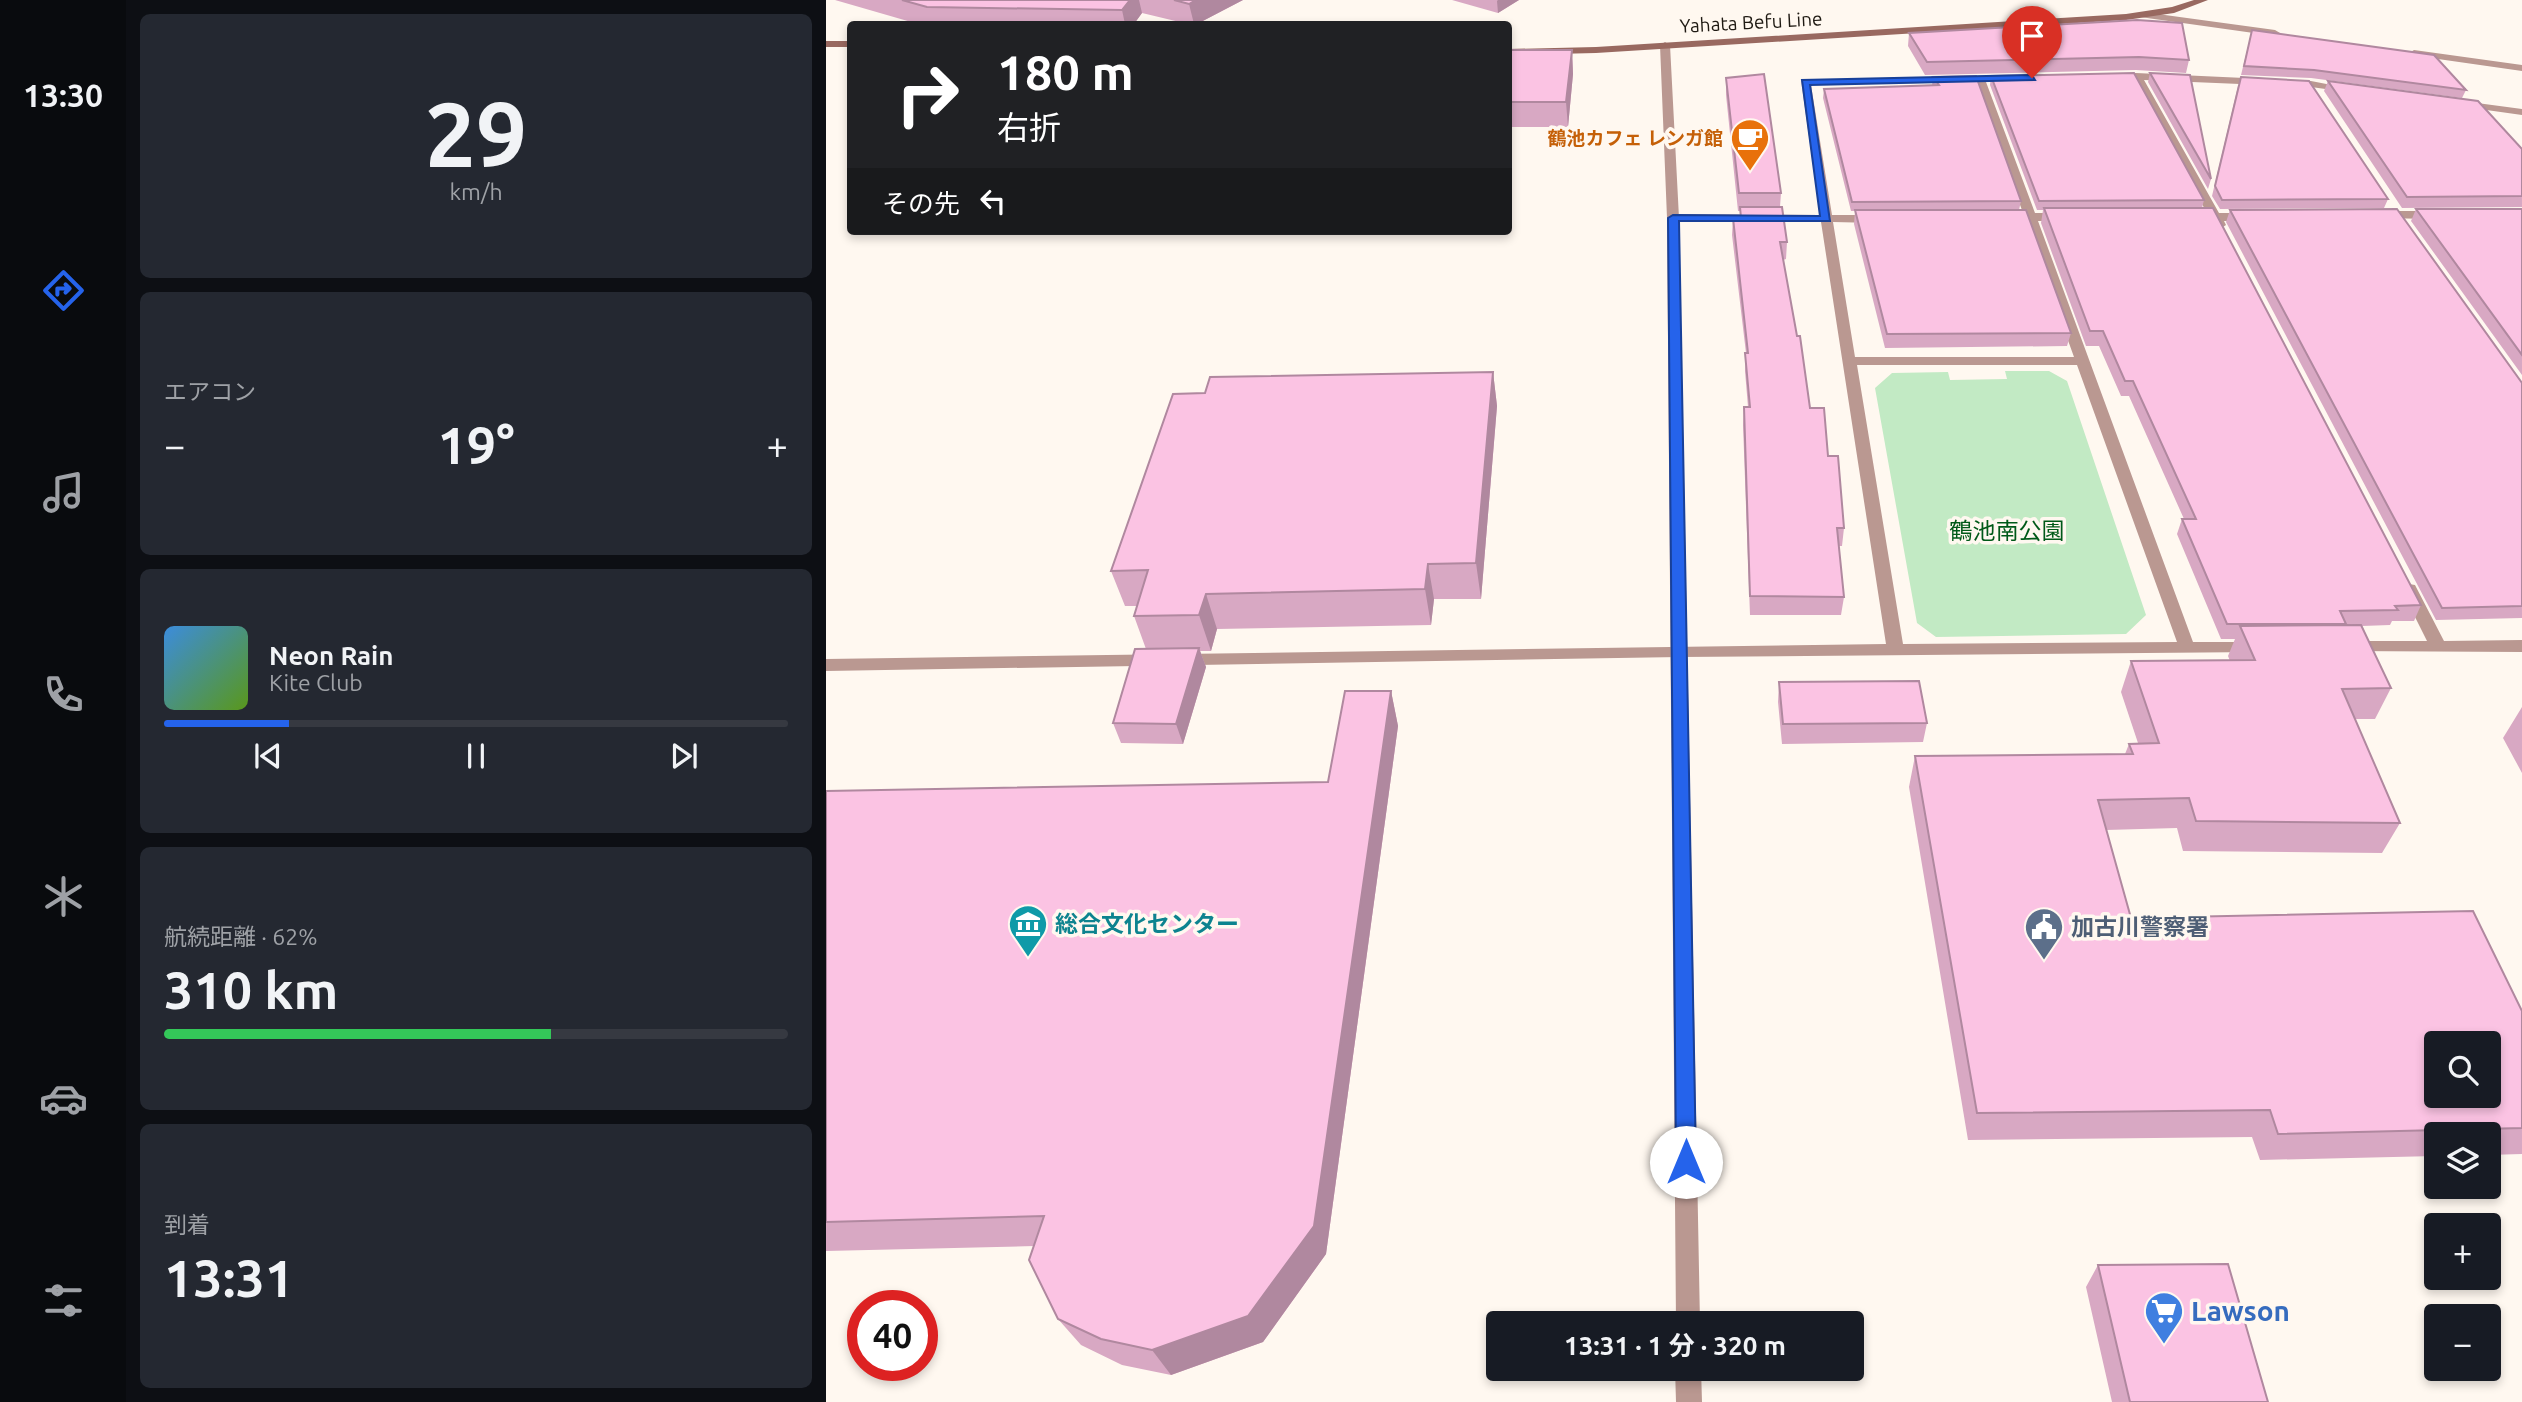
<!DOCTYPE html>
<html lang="ja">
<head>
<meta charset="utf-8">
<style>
	:root { --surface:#171b24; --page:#242831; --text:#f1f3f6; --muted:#9ea1a6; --line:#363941; --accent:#2563eb }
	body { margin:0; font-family:Ubuntu,"Noto Sans JP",sans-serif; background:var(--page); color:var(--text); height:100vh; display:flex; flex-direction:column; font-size:26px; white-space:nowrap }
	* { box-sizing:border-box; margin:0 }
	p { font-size:23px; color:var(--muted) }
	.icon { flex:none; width:38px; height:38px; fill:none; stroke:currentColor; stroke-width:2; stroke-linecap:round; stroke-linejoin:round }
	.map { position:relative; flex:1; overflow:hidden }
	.details { display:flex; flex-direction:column; gap:14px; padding:14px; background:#0d0f14; width:700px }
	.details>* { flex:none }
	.guide { position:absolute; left:21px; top:21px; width:665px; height:214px; border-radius:7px; box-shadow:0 4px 10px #0003; background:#202124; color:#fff; overflow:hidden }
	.tools { position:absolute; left:1598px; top:1031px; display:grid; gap:14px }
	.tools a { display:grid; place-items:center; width:77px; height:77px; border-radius:7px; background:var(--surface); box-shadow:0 4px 10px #0003; font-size:35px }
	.speed { position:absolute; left:21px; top:1290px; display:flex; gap:14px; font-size:35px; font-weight:700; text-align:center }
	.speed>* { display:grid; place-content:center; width:91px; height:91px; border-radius:50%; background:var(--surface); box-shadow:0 4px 10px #0003; line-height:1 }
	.speed .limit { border:10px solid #d22; background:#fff; color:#111 }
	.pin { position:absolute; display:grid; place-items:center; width:60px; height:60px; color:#fff; margin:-72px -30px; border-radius:50% 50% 50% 0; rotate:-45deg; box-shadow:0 0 7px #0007 }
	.pin .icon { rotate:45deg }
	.me { position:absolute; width:77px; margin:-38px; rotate:0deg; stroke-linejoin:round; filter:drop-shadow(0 0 5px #0008) }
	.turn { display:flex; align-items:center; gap:24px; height:147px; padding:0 35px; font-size:32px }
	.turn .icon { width:91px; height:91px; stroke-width:2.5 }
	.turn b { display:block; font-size:49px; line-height:60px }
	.then { display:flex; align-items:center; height:66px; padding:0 35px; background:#0003; gap:14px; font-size:26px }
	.big { font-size:52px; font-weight:700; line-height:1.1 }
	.details .tile { flex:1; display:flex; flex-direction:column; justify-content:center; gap:10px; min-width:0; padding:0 24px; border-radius:10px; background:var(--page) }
	.details .dial { align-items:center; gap:0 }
	.dial b { font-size:91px; line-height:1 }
	.song { display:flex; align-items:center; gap:21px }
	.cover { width:84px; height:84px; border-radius:10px; background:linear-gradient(135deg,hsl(210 70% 55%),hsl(90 70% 35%)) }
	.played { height:7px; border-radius:4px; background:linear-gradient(90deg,var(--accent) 20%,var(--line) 20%) }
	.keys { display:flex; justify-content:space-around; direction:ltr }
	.heat { display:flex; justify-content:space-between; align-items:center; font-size:38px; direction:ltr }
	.charge { height:10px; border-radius:5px; background:linear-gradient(90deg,#34c759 62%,var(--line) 0) }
	.trip { position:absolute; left:660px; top:1311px; width:378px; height:70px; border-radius:7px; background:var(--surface); box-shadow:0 4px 10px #0003; font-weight:700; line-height:70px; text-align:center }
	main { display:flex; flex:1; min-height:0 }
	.tab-bar { display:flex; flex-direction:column; width:126px; justify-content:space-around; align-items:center; background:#090b0e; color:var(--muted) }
	.tab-bar .icon { width:49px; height:49px }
	.tab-bar .selected { color:var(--accent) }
	.tab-bar b { font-size:32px; color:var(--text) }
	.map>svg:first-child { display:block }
	.green { fill:#c2eac4 }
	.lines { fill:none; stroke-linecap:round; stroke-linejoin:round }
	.minor { fill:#ba9891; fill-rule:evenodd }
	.tertiary { fill:#ba9891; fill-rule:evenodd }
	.secondary { fill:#996960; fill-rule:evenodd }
	.wall { fill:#d8a8c3 }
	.shaded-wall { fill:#b0889f }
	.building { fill:#fbc3e3; stroke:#b0889f; stroke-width:2; fill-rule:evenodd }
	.route { fill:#2563eb; stroke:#184099; stroke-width:2 }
	.labels { text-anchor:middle; stroke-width:7; stroke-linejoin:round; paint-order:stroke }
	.far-street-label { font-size:19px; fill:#1f1a13; stroke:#fff8f0 }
	.far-food-label { font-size:19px; font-weight:bold; fill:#c56008; stroke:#fff8f0; text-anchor:end }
	.park-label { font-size:23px; fill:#005918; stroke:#fff8f0 }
	.culture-label { font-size:23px; font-weight:bold; fill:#0d838f; stroke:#fff8f0; text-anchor:start }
	.service-label { font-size:23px; font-weight:bold; fill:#4e5e75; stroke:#fff8f0; text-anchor:start }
	.near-shop-label { font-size:28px; font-weight:bold; fill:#366cbe; stroke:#fff8f0; text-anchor:start }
</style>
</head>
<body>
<main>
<nav class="tab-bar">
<b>13:30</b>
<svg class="icon selected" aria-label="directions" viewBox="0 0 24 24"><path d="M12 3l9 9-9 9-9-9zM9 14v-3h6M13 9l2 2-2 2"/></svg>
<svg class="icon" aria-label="music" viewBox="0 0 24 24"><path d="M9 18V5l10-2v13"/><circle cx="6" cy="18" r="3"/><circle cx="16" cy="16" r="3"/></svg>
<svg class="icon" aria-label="phone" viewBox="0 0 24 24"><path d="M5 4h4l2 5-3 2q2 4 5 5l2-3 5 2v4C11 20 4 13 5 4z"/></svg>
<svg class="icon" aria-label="climate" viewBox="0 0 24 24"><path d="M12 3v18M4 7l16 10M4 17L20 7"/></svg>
<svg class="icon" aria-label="car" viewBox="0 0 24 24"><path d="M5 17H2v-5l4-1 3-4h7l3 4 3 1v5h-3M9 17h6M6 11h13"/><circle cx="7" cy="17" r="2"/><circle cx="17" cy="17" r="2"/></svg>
<svg class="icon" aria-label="filters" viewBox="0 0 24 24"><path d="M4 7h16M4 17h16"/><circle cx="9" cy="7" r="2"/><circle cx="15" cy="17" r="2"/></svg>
</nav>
<section class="details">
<div class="tile dial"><b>29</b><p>km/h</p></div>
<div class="tile"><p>エアコン</p>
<div class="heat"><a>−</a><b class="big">19°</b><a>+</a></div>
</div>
<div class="tile">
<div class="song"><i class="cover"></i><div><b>Neon Rain</b><p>Kite Club</p></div></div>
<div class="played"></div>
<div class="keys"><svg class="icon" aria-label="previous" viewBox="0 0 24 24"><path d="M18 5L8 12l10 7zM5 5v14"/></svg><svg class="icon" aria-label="pause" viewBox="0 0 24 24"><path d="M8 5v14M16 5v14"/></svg><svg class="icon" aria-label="next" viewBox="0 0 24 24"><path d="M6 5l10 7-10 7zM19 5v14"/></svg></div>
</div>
<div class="tile"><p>航続距離 · 62%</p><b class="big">310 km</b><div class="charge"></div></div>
<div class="tile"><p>到着</p><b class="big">13:31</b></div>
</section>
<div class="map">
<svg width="1696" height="1402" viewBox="0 0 1696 1402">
	<rect width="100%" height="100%" fill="#fff8f0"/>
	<path class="green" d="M1179,371H1223L1241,381L1320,615L1300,634L1110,637L1091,623L1049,388L1066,373L1122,372L1124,380L1181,379Z"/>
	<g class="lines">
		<path class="minor" d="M1310,73L1485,81L1526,89L1521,92L1485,87L1318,80L1393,213H1424L1430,217L1424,221H1398L1400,225L1394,229L1386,221L1364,220V214L1381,213L1307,80L1287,79L1282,76L1287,73Z
			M1186,75L1191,78L1190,80L1160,82L1209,213H1239L1245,217L1239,221H1212L1367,642H1427L1435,648L1433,652L854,657L0,671V659L1060,644L995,222H847L841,218L847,214L994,215L975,80ZM1150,82L1197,213H1179L1173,217L1179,221H1199L1248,357H1029L1007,222L1050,223L1056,219L1050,215H1006L985,85ZM1031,365H1251L1351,642L1077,644Z
			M1636,101L1696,109V115L1632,106V102Z
			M1554,211H1610L1616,215L1610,219L1550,218L1548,215Z
			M1583,584L1589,585L1618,641L1696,640V652L1519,651L1517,647L1525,641H1601L1575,589Z"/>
		<path class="tertiary" d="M1317,12L1449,30L1454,33L1449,36L1314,17V13Z
			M839,42L844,45L853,218L874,1323H850L841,218L834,45Z
			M1588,50L1696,65V71L1584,55L1583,53Z
			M849,1368H875L876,1402H850Z"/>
		<path class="secondary" d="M1368,0H1382L1348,13L1300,20L770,53L682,55V49L770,47L1300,14L1346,7Z
			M0,41H24V47H0Z"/>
	</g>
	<path class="wall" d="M9,0H417L371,24H362L316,13L308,24H92Z
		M626,0H693L672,13Z
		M1426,30L1640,90L1636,98L1485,78L1415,75Z
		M1083,33L1363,60L1360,73L1310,70L1099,75L1082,46Z
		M682,50H746L747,74L742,127H682Z
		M1324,73L1385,179L1382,189L1322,82Z
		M1165,76L1378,200L1376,208L1595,605L1588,621H1566L1564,625L1536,626L1565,688L1549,719H1529L1574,823L1556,853L1357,851L1351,828L1280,830L1305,918L1696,1011V1154L1662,1155V1134H1610V1156L1434,1160L1426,1137L1142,1140L1083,787L1089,756L1299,754L1303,744L1312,743L1295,692L1305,661H1404L1402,656L1409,639H1395L1351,534L1356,519H1358L1303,396H1295L1273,346H1260L1215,223L1217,210H1211L1164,85Z
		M1107,77L1195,201L1193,210L1245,333L1241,346L1059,348L1028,224L1029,211H1025L997,98L998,89L1106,86Z
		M900,78L955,193L954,207L961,242L960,259L957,260L984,408L1002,456L1018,528L1016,546H1012L1018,597L1015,615H924L917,425L918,407H922L919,371L920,353L906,235L907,218H914V211H912L900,95Z
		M1502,81L1696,149V207L1576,208L1498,91Z
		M1412,86L1562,199L1558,208L1394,209L1386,196Z
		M1590,209H1696V375L1585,221Z
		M1404,210L1696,383V618L1610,620L1400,222Z
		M667,372L671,406L655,599H608L605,625L391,629L385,651H374L380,667L357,744L295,743L287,723L320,649L308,616L311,606H299L285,571L379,393Z
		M953,682L1101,723L1097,742L956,744L952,702Z
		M565,691L572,726L500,1254L437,1342L345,1375L296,1365L255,1345L232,1319L208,1246L0,1251V791L502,782Z
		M1696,707V773L1677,738Z
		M1272,1265L1442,1402H1286L1260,1287Z"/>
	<path class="shaded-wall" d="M304,0H313L316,13L308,24H299L296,10Z
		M370,0H417L371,24H368L363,4Z
		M672,0H693L672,13L671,1Z
		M746,50L747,74L742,127L740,102Z
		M667,372L671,406L655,599L650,563Z
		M602,564L608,599L605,625L599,589Z
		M380,594L391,629L385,651L373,615Z
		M373,648L380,667L357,744L350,724Z
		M565,691L572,726L500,1254L437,1342L345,1375L326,1350Z"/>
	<path class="building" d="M76,0H304L296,10L101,7Z
		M348,0H370L363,4Z
		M1311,20L1356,23L1363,60L1313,57L1101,62L1083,33Z
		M1426,30L1608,55L1640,90L1488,70L1418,66Z
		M682,50H746L740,102H682Z
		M1308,73L1378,200L1213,201L1165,76Z
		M1324,73L1364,75L1385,179Z
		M938,74L955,193H913L900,78Z
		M1150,76L1195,201L1026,202L998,89L1113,85L1107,77Z
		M1415,77L1483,81L1562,199L1396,200L1389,186Z
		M1502,81L1652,101L1696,149V196L1581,197Z
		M914,207H956L961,242H954L971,336H974L984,408H998L1002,456H1012L1018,528H1011L1018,597L924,596L918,407H924L919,353H922L907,218H915Z
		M1218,208H1387L1595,605L1569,606L1572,610L1514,611L1520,624H1401L1356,519H1370L1307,381H1299L1277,331H1264Z
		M1571,209L1696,383V606L1616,608L1404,210Z
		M1590,209H1696V355Z
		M1029,210H1200L1245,333L1061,334Z
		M667,372L650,563L602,564L599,589L380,594L373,615L308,616L322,570L285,571L347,394L379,393L384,377Z
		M1535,625L1565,688L1516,689L1574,823L1370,821L1363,798L1272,800L1305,918L1647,911L1696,1011V1128L1452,1134L1444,1110L1151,1113L1089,756L1307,754L1303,744L1333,743L1305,661L1429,660L1414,626ZM1610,1043H1662V1096H1610Z
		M373,648L350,724L287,723L309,649Z
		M1093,681L1101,723L957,724L953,682Z
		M519,691H565L488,1226L422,1316L326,1350L275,1339L232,1319L203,1260L218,1216L0,1222V791L502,782Z
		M1402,1264L1442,1402H1304L1272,1265Z"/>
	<path class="route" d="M1206,75L1209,80L984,85L1004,221H853L870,1162L867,1169L860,1171L853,1169L850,1162L842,218L847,215L994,216L976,80Z"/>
	<defs>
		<g id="cafe-pin" transform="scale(2.0125)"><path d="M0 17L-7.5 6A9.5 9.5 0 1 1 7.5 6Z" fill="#e8710a" stroke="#fff8f0"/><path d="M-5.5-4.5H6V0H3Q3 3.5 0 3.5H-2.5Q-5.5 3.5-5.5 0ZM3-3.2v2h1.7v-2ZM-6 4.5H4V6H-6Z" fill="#fff"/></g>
		<g id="museum-pin" transform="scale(2.0125)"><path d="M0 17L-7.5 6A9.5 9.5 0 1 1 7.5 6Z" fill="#0f9aa8" stroke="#fff8f0"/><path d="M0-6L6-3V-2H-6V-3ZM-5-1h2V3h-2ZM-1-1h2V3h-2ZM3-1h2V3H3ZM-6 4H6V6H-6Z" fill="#fff"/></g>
		<g id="civic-pin" transform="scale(2.0125)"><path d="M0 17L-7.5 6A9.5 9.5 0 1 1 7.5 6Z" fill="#5c6f8a" stroke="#fff8f0"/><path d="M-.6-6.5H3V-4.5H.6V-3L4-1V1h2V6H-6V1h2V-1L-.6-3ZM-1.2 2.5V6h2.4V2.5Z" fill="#fff"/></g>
		<g id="supermarket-pin" transform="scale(2.0125)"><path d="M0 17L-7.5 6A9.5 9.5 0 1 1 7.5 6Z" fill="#3f7fe0" stroke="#fff8f0"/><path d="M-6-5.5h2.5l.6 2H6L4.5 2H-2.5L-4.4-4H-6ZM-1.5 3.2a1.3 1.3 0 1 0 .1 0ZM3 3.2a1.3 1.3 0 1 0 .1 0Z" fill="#fff"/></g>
	</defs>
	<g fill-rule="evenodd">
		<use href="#cafe-pin" x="924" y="138"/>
		<use href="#museum-pin" x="202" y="924"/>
		<use href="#civic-pin" x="1218" y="927"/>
		<use href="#supermarket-pin" x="1338" y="1311"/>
	</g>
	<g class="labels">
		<g class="far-street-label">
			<text transform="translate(925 22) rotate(-3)" y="7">Yahata Befu Line</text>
		</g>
		<g class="far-food-label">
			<text x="897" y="145">鶴池カフェ レンガ館</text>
		</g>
		<g class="park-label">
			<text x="1181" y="539">鶴池南公園</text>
		</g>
		<g class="culture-label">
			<text x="229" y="932">総合文化センター</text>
		</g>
		<g class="service-label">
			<text x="1245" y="935">加古川警察署</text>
		</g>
		<g class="near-shop-label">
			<text x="1365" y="1321">Lawson</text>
		</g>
	</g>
</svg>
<div class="tools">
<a><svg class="icon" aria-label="search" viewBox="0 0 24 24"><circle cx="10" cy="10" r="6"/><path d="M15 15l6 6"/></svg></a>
<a><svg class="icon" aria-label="layers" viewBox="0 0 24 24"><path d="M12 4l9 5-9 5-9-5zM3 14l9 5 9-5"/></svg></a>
<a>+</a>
<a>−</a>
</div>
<div class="speed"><div class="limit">40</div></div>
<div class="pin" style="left:1206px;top:78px;background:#d93025"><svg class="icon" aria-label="arrive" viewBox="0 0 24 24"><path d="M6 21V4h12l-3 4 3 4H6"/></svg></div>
<svg class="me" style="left:860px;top:1162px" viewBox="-20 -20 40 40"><circle r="19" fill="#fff"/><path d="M0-13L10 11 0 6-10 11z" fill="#2563eb"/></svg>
<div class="trip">13:31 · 1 分 · 320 m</div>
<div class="guide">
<div class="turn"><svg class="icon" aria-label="right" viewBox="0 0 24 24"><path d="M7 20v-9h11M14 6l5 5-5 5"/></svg><div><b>180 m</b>右折</div></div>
<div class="then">その先<svg class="icon" aria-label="left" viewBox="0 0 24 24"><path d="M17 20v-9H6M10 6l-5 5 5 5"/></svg></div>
</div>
</div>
</main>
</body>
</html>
